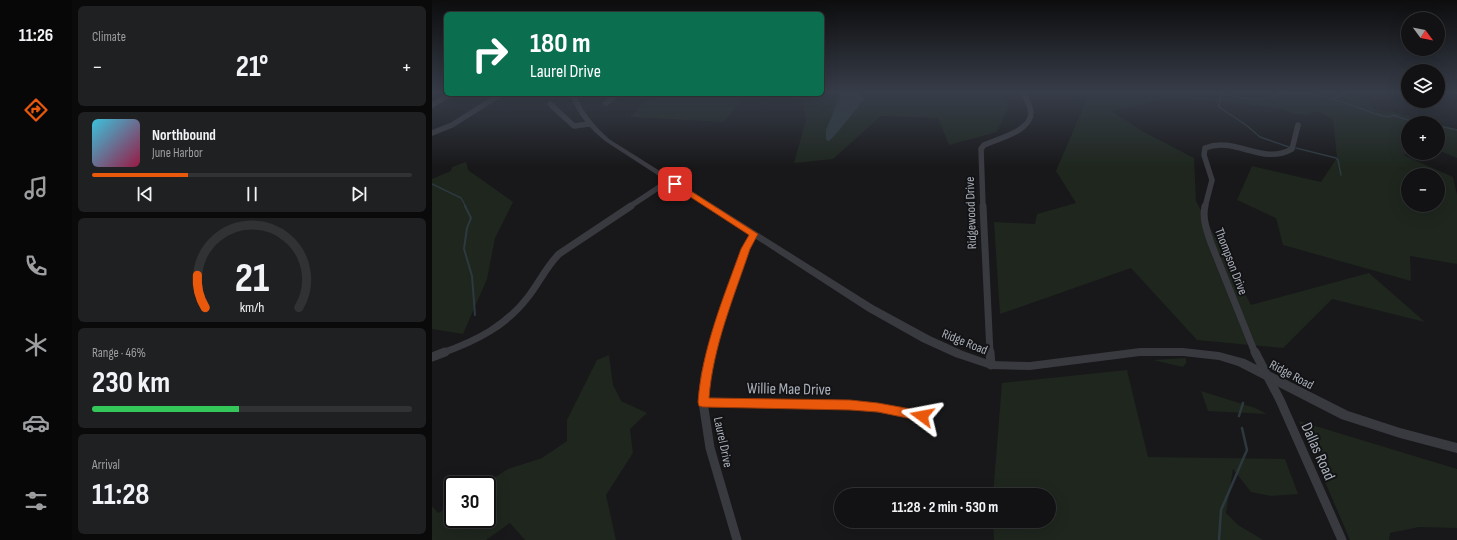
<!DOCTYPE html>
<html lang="en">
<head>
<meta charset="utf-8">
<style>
	:root { --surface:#121214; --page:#1f2022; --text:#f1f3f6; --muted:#9c9ea0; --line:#313234; --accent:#ea580c }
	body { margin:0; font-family:"Sofia Sans Condensed",sans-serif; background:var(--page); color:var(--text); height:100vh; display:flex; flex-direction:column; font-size:15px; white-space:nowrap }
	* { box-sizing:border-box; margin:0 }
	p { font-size:13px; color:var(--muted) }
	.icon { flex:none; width:22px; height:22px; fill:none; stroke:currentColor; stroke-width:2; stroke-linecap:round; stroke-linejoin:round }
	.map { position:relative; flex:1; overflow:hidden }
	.sheet { display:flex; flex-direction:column; gap:6px; padding:6px; background:#0a0a0b; width:360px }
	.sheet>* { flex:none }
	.top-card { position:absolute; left:12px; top:12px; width:380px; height:84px; border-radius:6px; box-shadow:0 4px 16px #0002,0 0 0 1px var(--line); background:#0b6e4f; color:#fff; overflow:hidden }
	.needle { width:26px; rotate:122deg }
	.tools { position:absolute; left:969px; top:12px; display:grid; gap:8px }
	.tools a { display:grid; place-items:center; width:44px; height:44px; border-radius:50%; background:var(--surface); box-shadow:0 4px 16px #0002,0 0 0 1px var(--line); font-size:20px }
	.speed { position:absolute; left:12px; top:476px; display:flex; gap:8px; font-size:20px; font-weight:700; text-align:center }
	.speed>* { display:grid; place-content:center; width:52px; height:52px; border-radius:50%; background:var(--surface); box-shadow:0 4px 16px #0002,0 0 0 1px var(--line); line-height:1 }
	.speed .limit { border:2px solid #111; border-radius:6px; background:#fff; color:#111 }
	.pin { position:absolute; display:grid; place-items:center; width:34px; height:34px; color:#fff; margin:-17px; border-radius:8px; box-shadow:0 2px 6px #0006 }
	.me { position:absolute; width:44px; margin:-22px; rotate:283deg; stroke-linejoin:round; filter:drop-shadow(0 0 3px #0008) }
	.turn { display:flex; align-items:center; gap:14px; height:84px; padding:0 20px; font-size:18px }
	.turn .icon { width:52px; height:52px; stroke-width:2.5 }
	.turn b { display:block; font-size:28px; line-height:34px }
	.big { font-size:30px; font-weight:700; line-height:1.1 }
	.sheet .card { flex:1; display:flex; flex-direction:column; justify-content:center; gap:6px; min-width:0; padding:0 14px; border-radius:6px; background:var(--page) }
	.sheet .dial { align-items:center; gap:0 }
	.dial svg { height:104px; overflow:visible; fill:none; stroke:var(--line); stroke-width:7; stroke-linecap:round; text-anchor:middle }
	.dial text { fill:var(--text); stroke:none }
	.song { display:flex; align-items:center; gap:12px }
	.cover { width:48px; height:48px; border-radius:6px; background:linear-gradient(135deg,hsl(190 70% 55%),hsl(340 70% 35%)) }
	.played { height:4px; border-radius:2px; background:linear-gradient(90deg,var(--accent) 30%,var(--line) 30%) }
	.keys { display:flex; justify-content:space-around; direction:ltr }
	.heat { display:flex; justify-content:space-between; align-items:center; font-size:22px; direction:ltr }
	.charge { height:6px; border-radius:3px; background:linear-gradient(90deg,#34c759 46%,var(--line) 0) }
	.trip { position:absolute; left:402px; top:488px; width:222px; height:40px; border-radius:20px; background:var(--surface); box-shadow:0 4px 16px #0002,0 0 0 1px var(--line); font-weight:700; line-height:40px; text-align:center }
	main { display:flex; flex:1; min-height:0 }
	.dock { display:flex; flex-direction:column; width:72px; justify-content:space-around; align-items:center; background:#070708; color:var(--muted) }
	.dock .icon { width:28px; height:28px }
	.dock .active { color:var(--accent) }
	.dock b { font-size:18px; color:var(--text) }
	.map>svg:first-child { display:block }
	.green { fill:#1e261e; fill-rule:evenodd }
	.water { fill:#2d393f }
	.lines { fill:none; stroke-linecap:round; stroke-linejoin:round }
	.stream-far2 { stroke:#2d393f; stroke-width:1.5 }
	.stream-far1 { stroke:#2d393f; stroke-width:2 }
	.stream { stroke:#2d393f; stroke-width:2.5 }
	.minor-far2 { stroke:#393a40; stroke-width:5.5 }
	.minor-far1 { stroke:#393a40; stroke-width:7 }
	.minor { stroke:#393a40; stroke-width:9 }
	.tertiary { fill:#393a40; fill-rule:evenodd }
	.route { fill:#ea580c; stroke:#983908 }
	.labels { text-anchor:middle; stroke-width:4; stroke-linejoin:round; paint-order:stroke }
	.street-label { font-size:13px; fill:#aab0bb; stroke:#131315 }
	.near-street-label { font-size:16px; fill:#aab0bb; stroke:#131315 }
</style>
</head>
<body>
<main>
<nav class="dock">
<b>11:26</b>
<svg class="icon active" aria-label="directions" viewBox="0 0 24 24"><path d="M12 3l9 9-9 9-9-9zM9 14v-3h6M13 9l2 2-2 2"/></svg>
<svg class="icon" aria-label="music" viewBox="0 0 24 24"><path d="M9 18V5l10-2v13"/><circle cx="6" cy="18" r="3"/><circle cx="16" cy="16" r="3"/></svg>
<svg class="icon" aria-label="phone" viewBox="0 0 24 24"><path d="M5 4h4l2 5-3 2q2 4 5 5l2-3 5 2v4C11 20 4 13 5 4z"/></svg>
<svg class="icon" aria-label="climate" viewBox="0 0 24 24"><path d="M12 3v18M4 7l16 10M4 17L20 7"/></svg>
<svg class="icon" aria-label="car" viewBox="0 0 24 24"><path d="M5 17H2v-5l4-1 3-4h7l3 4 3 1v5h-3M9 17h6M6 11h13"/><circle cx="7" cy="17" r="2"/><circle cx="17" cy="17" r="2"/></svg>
<svg class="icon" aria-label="filters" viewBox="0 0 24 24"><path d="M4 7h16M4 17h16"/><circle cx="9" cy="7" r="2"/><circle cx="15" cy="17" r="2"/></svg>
</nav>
<section class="sheet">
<div class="card"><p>Climate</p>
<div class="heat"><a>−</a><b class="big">21°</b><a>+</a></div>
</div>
<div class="card">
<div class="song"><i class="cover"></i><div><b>Northbound</b><p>June Harbor</p></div></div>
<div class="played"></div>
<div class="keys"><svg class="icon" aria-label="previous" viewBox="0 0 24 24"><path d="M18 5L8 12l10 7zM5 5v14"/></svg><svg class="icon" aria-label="pause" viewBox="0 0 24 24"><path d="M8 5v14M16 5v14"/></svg><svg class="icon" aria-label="next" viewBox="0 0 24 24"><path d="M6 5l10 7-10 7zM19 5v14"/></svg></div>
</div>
<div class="card dial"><svg viewBox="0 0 100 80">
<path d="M14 69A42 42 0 1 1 86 69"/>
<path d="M14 69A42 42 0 0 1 8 44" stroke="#ea580c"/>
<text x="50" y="56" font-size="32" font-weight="700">21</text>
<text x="50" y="72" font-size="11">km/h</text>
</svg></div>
<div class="card"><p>Range · 46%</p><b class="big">230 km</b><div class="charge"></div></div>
<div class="card"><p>Arrival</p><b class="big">11:28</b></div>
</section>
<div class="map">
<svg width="1025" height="540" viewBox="0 0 1025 540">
	<rect width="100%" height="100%" fill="#18181a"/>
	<path class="green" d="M390,92H574L576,108L565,132L517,145L506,118L449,116L401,159L362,163L374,120L370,101H359L361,94H390Z
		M656,92H933L941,109L963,112L1001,123H976L977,153L971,155L1021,177L1025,195V264L978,256L979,281L851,245L844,218L805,200L820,166L889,182L905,158L901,119L884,111L876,115L862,114L851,109L788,101L736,99L679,111L712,132L762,158L764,201L819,305L937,273L993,322L900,299L851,348L765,340L699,268L568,314L562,222L603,224L605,214L644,203L624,171L657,94ZM976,175H1006V205H976Z
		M221,94H315L292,122L198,117Z
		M1006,124L1025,129V158L1006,150Z
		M34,162L36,170L81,202L63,238L55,279L31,334L0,329V179L19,171L20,167Z
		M177,355L181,385L189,401L215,413L198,429L201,453L174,495L184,540H93L78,523L54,540H0V506L6,513L21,504V519H55V485H51L76,469L110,458L135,441V420L165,360Z
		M754,358V363L751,367L721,360Z
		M695,370L716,457L853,459L866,494L839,496L819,492L801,469L794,513L806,525L831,540H562L561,521H617V495H561L570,383Z
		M769,391L823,408L835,414L776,411Z
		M867,421L1025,469V528L987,527L958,533L957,540H918Z"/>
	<path class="water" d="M410,92H420L434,98C421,111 411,128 397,141L394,140V130Z"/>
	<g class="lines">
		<path class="stream-far2" d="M783,92C800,96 817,101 834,98C847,96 854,92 867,93C896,95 923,107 950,116L958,117L961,115L985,123
			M789,93L787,107L814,125L828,137L857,147
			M901,99L914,94L915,92
			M1006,129L1012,127L1025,130
			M864,148L904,158L906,160L909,175
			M0,184L29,198L34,207"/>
		<path class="stream-far1" d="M33,206L39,218L35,228L32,249L40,276L43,315"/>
		<path class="stream" d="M807,416L811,403
			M787,540L789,510L815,450L810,428"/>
		<path class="minor-far2" d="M174,103L186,94
			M118,104L142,126L157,124
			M0,105L18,94
			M0,133L20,125L69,94
			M197,207L238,180
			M551,207L549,149L552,145C565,139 600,131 599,112C598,105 594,98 590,92
			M773,207L780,180L772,155L773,148C804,136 830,166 860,149L866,125"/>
		<path class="minor-far1" d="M551,206L558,353
			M773,206C770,218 775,231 779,243L823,353
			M10,353C44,341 74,326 96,297C107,283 114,267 127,254L199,206
			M279,353L313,249L321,235"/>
		<path class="minor" d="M279,352L273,376L271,402L278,448L305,540
			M558,352L559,365
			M823,352L848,400L910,540
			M0,357L13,352
			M271,402L418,405L446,408L490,416"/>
		<path class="tertiary" d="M138,94H144C151,113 163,126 177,139L441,305L498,336L531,351L559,361L598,362L708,348H751L787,352L813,359L916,411L968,428L1025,443V453L968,438L909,419L806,366L787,360L751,356H708L598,370L559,369L523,357L490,342L435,311L173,141C157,128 145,114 138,94Z"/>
	</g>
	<linearGradient id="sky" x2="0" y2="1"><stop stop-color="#0d0d0e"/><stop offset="0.55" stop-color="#373d49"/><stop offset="1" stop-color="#373d49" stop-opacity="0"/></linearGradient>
	<rect width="1025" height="168" fill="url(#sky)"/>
	<path class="route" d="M243,181L326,234L318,249C302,297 281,346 277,398L418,400L446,403L490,411L494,413L495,416L494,420L490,421L446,412L418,410L271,407L267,406L266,402C270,349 291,299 309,249L317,235L240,185L239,184Z"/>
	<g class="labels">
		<g class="street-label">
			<text transform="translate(538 213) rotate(-92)" y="5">Ridgewood Drive</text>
			<text transform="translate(800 261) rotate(69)" y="5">Thompson Drive</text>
			<text transform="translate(533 341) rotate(22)" y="5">Ridge Road</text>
			<text transform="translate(860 374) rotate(28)" y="5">Ridge Road</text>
			<text transform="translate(292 442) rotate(78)" y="5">Laurel Drive</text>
		</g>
		<g class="near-street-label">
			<text transform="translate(357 388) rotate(1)" y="6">Willie Mae Drive</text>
			<text transform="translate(887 451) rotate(66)" y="6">Dallas Road</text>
		</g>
	</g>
</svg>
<div class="tools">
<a><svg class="needle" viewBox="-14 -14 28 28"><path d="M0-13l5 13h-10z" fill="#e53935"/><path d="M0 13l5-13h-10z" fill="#9c9ea0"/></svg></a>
<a><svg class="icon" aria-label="layers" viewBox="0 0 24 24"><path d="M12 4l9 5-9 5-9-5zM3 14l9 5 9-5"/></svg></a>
<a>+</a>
<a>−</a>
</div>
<div class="speed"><div class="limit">30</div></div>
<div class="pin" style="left:243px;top:184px;background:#d93025"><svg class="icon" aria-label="arrive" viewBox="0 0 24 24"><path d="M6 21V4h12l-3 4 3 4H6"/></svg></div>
<svg class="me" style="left:490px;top:416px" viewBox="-20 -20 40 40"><path d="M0-17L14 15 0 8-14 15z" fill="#ea580c" stroke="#fff" stroke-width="4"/></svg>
<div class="trip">11:28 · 2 min · 530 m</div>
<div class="top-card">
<div class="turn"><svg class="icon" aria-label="right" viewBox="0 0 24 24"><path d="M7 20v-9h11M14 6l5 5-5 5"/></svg><div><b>180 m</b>Laurel Drive</div></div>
</div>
</div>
</main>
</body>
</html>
